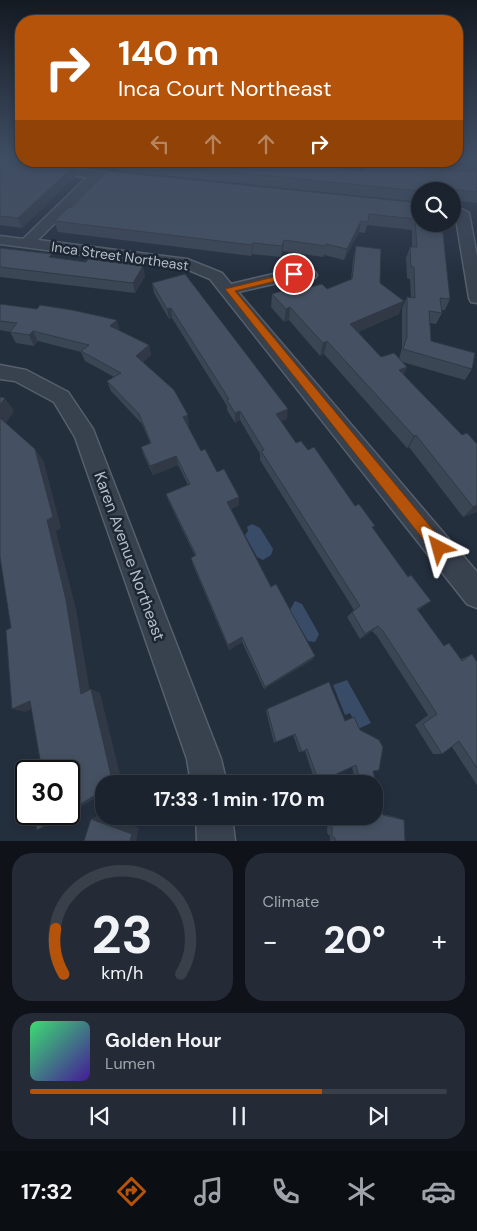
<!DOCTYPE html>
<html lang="en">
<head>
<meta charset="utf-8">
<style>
	:root { --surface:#1b232e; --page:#242b36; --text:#f1f3f6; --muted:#a0a4aa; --line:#39404a; --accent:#b45309 }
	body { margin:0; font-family:"DM Sans",sans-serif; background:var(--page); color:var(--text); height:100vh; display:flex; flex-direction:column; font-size:19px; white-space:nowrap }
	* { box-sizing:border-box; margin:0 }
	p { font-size:16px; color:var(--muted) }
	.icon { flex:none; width:28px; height:28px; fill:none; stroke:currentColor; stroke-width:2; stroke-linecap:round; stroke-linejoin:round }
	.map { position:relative; height:841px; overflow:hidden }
	.sheet { display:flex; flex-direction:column; gap:12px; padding:12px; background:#0f1319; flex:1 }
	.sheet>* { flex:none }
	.hud { position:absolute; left:15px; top:15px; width:448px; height:152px; border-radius:20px; box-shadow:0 2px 8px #0003,0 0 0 1px var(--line); background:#b45309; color:#fff; overflow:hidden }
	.tools { position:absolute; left:411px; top:182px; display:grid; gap:10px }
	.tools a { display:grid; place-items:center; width:50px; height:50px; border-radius:50%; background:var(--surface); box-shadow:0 2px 8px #0003,0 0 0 1px var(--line); font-size:25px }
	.speed { position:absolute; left:15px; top:760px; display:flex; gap:10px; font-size:25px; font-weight:700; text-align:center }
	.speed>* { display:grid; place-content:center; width:65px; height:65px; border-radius:50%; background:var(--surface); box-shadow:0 2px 8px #0003,0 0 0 1px var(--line); line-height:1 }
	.speed .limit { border:2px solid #111; border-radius:8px; background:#fff; color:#111 }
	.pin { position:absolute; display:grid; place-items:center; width:42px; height:42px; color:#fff; margin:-21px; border:2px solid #fff; border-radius:50%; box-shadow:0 1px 5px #0007 }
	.me { position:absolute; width:55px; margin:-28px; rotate:321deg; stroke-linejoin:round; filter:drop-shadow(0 0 4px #0008) }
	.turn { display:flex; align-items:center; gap:18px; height:105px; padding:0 20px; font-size:22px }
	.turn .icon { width:65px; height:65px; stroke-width:2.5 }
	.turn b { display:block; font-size:35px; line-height:42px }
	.lanes { display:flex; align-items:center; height:48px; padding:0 20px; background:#0003; justify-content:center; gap:25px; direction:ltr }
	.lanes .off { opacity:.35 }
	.big { font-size:38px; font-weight:700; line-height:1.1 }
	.sheet .tile { flex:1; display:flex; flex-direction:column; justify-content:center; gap:8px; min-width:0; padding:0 18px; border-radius:20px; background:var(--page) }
	.sheet .dial { align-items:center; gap:0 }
	.dial svg { height:130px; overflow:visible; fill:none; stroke:var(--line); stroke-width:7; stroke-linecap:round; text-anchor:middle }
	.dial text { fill:var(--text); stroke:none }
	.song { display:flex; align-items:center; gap:15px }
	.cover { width:60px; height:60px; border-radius:8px; background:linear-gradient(135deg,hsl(140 70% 55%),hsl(260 70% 35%)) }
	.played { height:5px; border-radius:2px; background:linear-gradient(90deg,var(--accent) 70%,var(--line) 70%) }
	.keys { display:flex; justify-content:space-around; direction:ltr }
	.heat { display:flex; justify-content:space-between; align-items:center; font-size:28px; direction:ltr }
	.sheet .tiles { flex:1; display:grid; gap:12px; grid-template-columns:1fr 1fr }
	.tile:last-child { grid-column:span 2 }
	.trip { position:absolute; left:95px; top:775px; width:288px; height:50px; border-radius:20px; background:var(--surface); box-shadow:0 2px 8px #0003,0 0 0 1px var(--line); font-weight:700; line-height:50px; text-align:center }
	.dock { display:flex; height:80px; justify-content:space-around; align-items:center; background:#0b0e12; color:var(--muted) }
	.dock .icon { width:35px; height:35px }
	.dock .current { color:var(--accent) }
	.dock b { font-size:22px; color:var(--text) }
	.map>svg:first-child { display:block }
	.water { fill:#394c67 }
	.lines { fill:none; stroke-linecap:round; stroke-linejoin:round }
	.service-casing { stroke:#565f6c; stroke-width:2 }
	.minor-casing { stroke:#565f6c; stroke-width:3 }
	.path { stroke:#44595c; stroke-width:2; stroke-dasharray:2.5 2.5; stroke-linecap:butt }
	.service { fill:#38414e; fill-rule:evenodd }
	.minor { fill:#38414e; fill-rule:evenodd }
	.wall { fill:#3b4654 }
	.shaded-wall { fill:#303945 }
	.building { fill:#455162; stroke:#303945 }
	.route { fill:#b45309; stroke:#753606 }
	.labels { text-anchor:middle; stroke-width:5; stroke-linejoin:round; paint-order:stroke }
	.street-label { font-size:14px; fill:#b4bcc9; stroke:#1d2633 }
	.near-street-label { font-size:16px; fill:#b4bcc9; stroke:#1d2633 }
</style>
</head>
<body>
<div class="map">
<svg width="477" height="841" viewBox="0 0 477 841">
	<rect width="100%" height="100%" fill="#242f3e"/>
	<path class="water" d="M252,524L260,528L273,549L271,555L263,560L257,557L245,535L248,531L247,527Z
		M295,601L302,604L319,634L315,642L308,641L290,610Z
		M347,680L371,723L358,729L350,713L345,715L333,685Z"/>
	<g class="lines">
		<g class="service-casing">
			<path id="service" d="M464,157H470L475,180L470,179Z
				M437,161H443L444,178L439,177Z"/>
		</g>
		<g class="minor-casing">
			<path id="minor" d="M0,161L131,175L137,179L131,183L99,179L38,240L187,259L222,273L231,284L295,269L315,272L317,275L315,278L295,279L238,292L477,572V608L467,604L210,279L184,268L0,244V236L23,239L87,177L0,167Z
				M462,209L469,213L477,256V303L471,302L469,298L455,213Z
				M0,365L26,370L68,392L93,429L221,759L227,784H191L187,759L75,437L54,402L15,381L0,379Z
				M196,816H232L235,841H197Z"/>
		</g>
		<path class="path" d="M325,161L335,167L366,169"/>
		<use href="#service" class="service"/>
		<use href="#minor" class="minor"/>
	</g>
	<path class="wall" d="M0,157H21V161H92L85,168L0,160Z
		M472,157H477V203L452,200V191H420V202L119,171L116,161L362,170L363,161H405V163L410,167H412L411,161H440L438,169L446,170L445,161H456L471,166L469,172H476Z
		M0,160L75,177L22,228L0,225Z
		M420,203L450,299L445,310H441L442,313L436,324L430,323L431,341L472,369L465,380L402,362L407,367L403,375L462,435L477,444V512L463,517L409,447L407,448L324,354L320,356L289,320L284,322L271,307L272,294L311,287L327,289L351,279L353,259L356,246L399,314L358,332L381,357L399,359L402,348V308L407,297L411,298L410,279L407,278L406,258L410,247H412V230L367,225L365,233L359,232L344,260L324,255L323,257L283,251L281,257L252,254L251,256L58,232L54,221Z
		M0,248L53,258L145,276L135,293L0,277Z
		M152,283L287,419L281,421L296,443L308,450L355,506L373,529L408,577L431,601L418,610L444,646L449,643L461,659L472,654L477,662V785L452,747L442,754H433L415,725L428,715L377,636L372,631L360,639L347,617L354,610L260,460V454L240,420L235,423L227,410V406L172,318L169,319L154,293Z
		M0,304L120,331L149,345L151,355L143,362L189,425L187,426L201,451L217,472L239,497V505L231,509L271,587L312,660L264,689L242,642L229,650L193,565L191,558L195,556L169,502L166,494L188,485L178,465L153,475L144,456L141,447L150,443L142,424L111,391L107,381L114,377L85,361L81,352L38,341L34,346L16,343L10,332L0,330Z
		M267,709L345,721L354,717L373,771L382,814L396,817L404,820L405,841H330V836L327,833L328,816H374V784H356L352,767L319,782L315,781L305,751L299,752L293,735L274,743L266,711Z"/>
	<path class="shaded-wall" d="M83,161H92L85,168Z
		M72,168L75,177L22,228L18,218Z
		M361,221L359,232L344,260L347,249Z
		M284,240L283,251L281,257L282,246Z
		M253,243L252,254L251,256L252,245Z
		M143,266L145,276L135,293L133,283Z
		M404,301L399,314L346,337L350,324Z
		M290,307L289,320L284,322L286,309Z
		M171,308L172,318L169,319L167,309Z
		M117,320L120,331L110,326Z
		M33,331L38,341L34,346L29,335Z
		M327,341L324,354L320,356L323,343Z
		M149,345L151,355L139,366L136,356Z
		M407,367L401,380L399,370Z
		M5,398L14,411L4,426L0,421V405Z
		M288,409L287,419L275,423L276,414Z
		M240,411V420L235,423V413Z
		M188,415L189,425L184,427L183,417Z
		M416,435L409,447L407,448L414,436Z
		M35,449L44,462L61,528L56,531L76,609L91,698L81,694L47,520Z
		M176,456L178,465L153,475L150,466Z
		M239,497V505L227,510V502Z
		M477,505V512L463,517L473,507Z
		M378,626L372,631L360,639L365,634Z
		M242,637V642L229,650L228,645Z
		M315,656L312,660L264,689L265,687Z
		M91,689L100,693L122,782L119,784H113Z
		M30,701L43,704L25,712L12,709Z
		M104,790V793L50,825L37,830L64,814H69V811Z
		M101,814L104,815V816H106L139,828L136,841H130L91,819Z"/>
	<path class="building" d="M456,157H469L471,166L450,163V161H456Z
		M0,160L72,168L18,218L0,216Z
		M118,161H273L363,170L364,161H405V163L410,167L477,172V192L438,188V191H421Z
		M425,161H440V163Z
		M107,171L420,203V224H442L450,299L440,298L442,313L429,311L431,341L475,353L472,369L403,349L407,337V297L415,298L414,267H411L410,247H417L415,219L369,214L368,222L361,221L347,249L326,244L325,246L284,240L282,246L253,243L252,245L54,221L69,207H72Z
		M356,246L381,249L380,283L404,301L350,324L381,357L394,353L407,367L399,370L462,435L467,433L477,444V505L473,507L416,435L414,436L327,341L323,343L290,307L286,309L272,294L306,283L311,287L322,284L327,289L352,279Z
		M0,248L52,254L49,257L86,262L88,259L143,266L133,283L0,267Z
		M185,274L288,409L276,414L296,443L301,441L308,450L314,447L355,506L359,504L375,526L372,527L408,577L411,575L431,601L417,609L444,646L449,643L462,661L472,654L477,662V768L459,741L442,754L423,724L437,714L383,631L378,626L365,634L352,612L360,606L261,451L264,450L240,411L235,413L227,400L229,399L171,308L167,309L152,283Z
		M0,304L37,309L40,305L72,310L117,320L110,326L149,345L136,356L174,390L188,415L183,417L201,451L205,449L217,472L224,469L239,497L227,502L271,587L276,584L315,656L265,687L242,637L228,645L191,558L196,555L166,494L190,484L176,456L150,466L141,447L151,443L139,414L107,381L121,373L81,351L89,345L33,331L29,335L10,332L17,323L0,321Z
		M0,397L5,398L0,405Z
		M0,418L35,449L53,517L47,520L66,600L81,694L91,689L113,784H104V790L69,811V771H42L30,701L12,709L6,630L11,628L0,557Z
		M329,682L345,721L354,717L360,730L379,740L383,747L379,770L373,771L383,815L404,820L405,841H335V838L332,837V816H374V784H361L356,765L319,782L307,749L302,752L295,734L276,742L267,709Z
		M34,814H64L37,830Z
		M91,819L132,834L130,841H84Z"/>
	<linearGradient id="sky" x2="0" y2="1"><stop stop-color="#141a22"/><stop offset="0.57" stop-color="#3f4d63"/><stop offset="1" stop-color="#3f4d63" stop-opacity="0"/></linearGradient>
	<rect width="477" height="275" fill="url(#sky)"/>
	<path class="route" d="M294,272L299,274L297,276L235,291L444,543L446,548L444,553L439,555L434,553L225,289Z"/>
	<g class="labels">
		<g class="street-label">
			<text transform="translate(120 256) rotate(8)" y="5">Inca Street Northeast</text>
		</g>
		<g class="near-street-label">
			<text transform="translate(130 556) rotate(70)" y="6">Karen Avenue Northeast</text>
		</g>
	</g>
</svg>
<div class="tools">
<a><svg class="icon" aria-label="search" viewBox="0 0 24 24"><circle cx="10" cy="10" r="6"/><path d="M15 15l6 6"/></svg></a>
</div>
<div class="speed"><div class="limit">30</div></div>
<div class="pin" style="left:294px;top:274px;background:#d93025"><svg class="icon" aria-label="arrive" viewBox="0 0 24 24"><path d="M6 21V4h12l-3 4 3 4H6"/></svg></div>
<svg class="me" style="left:439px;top:548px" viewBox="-20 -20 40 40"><path d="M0-17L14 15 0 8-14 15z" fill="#b45309" stroke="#fff" stroke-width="4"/></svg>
<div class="trip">17:33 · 1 min · 170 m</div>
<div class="hud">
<div class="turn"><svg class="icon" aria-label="right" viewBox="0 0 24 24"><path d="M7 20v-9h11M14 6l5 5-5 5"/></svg><div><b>140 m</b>Inca Court Northeast</div></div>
<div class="lanes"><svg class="icon off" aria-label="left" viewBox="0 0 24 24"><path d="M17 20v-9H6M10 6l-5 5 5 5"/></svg><svg class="icon off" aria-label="ahead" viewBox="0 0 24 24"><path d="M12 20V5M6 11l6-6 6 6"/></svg><svg class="icon off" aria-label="ahead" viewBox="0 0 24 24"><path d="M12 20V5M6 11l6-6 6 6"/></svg><svg class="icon" aria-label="right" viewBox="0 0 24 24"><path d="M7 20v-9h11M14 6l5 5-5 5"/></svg></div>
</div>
</div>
<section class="sheet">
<div class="tiles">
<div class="tile dial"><svg viewBox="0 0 100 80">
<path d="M14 69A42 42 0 1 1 86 69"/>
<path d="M14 69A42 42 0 0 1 9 41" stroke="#b45309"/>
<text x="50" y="56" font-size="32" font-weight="700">23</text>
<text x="50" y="72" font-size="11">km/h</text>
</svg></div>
<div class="tile"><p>Climate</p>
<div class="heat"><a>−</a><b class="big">20°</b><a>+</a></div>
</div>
<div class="tile">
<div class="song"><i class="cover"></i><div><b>Golden Hour</b><p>Lumen</p></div></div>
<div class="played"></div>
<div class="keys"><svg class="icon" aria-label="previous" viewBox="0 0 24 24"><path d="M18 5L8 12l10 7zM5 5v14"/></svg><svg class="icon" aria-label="pause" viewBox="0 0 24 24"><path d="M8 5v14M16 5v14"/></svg><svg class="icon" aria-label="next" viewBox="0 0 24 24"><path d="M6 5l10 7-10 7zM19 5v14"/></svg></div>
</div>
</div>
</section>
<nav class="dock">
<b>17:32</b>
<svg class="icon current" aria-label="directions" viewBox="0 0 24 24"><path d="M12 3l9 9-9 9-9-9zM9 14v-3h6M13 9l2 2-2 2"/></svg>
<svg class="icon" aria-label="music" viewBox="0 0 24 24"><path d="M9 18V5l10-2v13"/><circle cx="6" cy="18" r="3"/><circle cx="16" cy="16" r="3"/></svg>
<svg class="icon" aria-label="phone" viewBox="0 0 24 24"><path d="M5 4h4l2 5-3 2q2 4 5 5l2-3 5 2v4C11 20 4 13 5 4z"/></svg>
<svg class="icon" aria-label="climate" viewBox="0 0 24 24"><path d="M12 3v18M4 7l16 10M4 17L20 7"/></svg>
<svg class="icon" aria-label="car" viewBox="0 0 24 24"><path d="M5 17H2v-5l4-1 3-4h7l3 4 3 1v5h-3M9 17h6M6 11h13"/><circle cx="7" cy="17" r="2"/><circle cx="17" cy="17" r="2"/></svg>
</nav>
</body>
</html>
